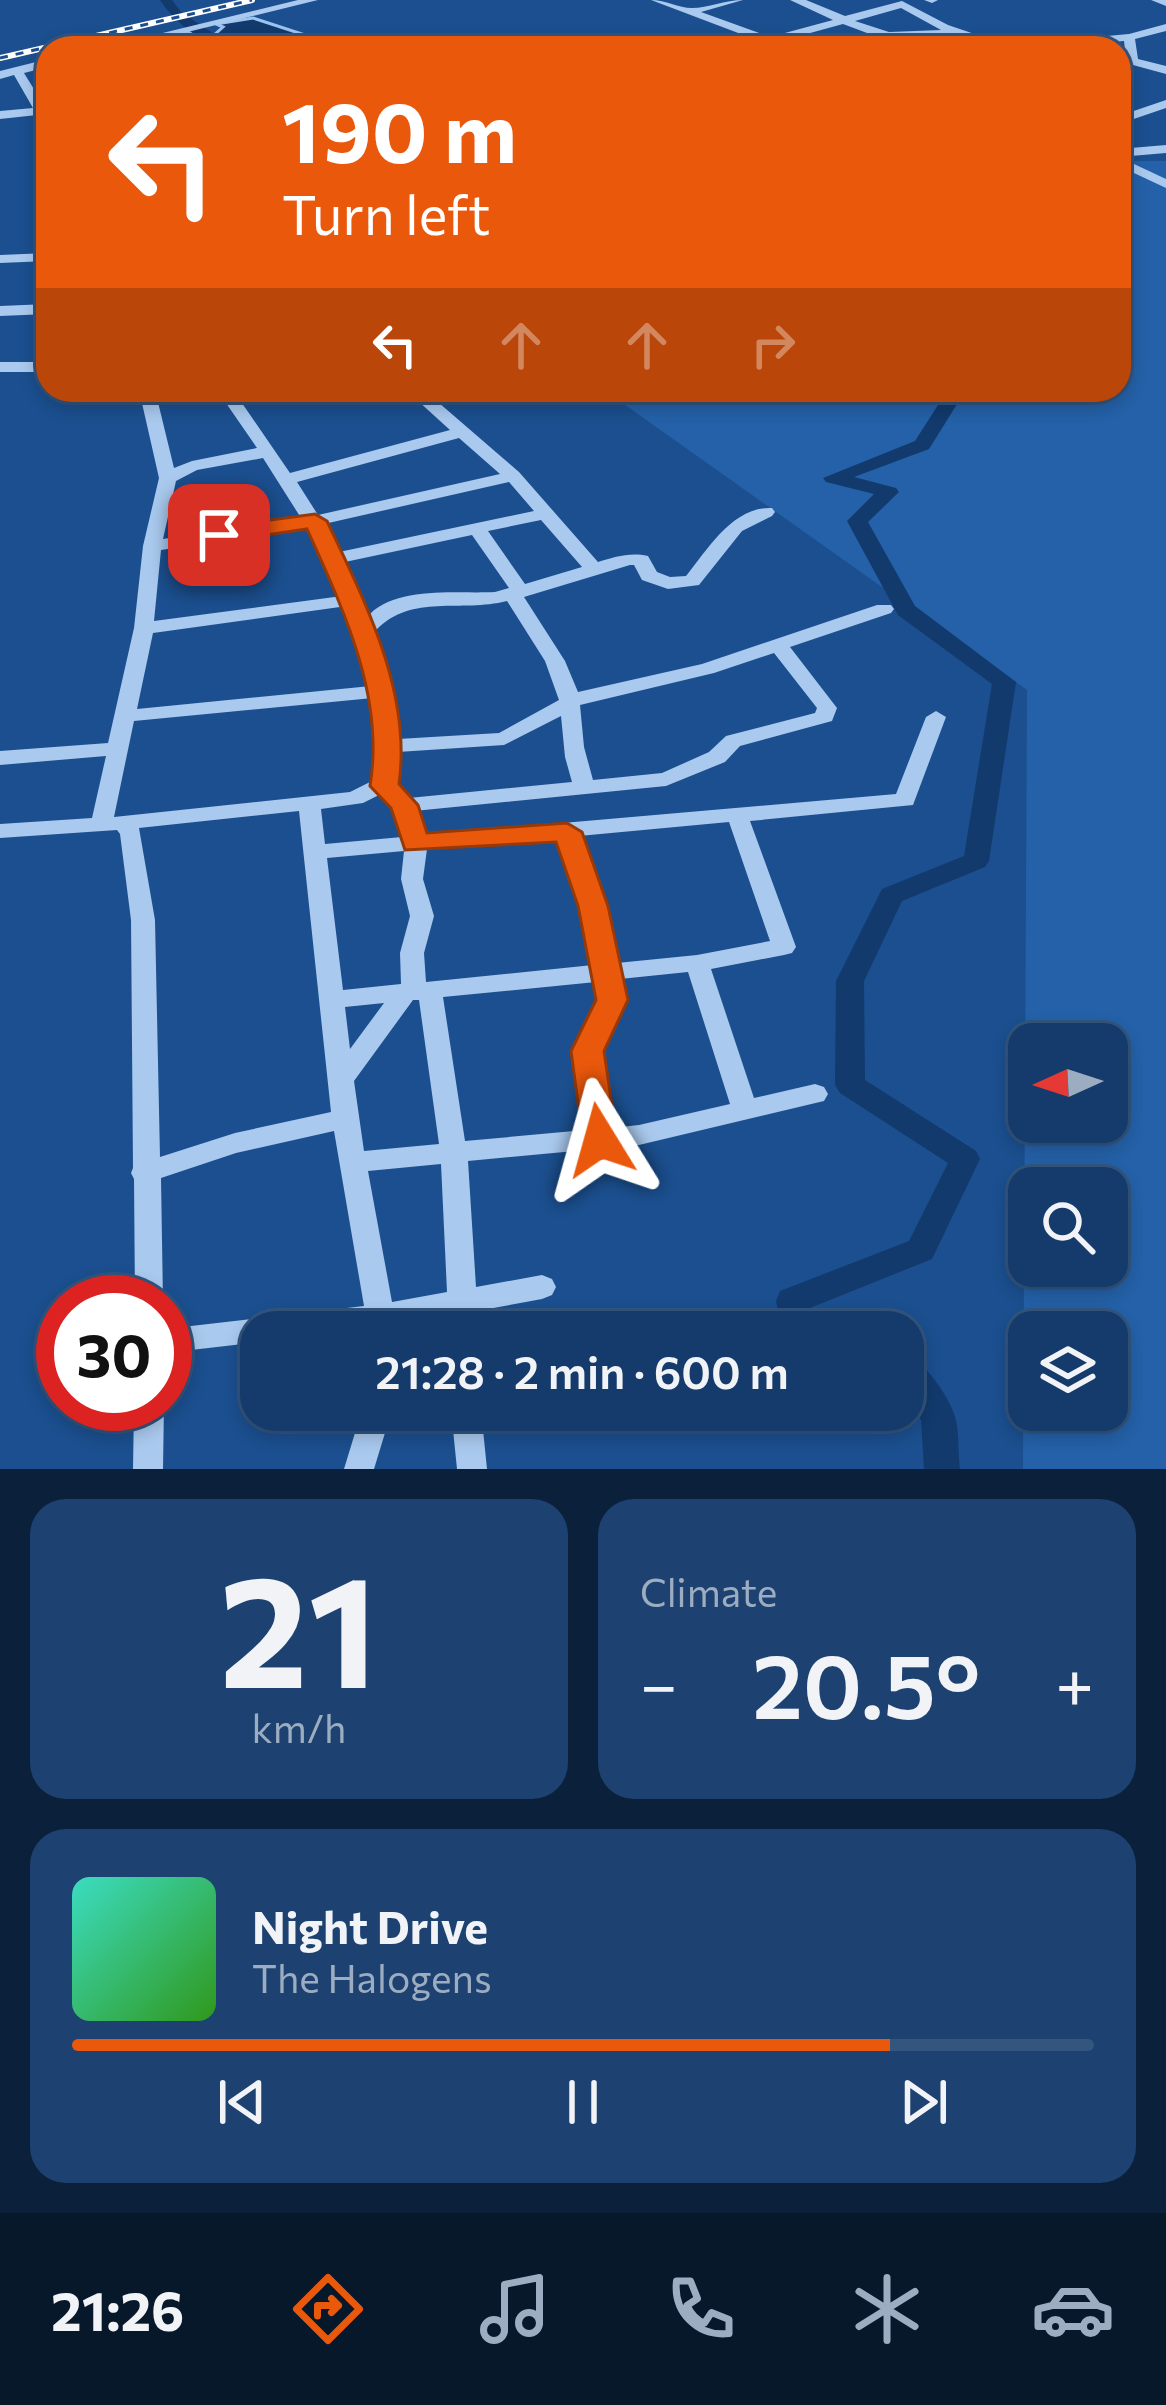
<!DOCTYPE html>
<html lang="en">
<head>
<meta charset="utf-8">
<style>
	:root { --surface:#143b6b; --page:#1d4271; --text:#f1f3f6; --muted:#9dadc1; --line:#33557e; --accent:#ea580c }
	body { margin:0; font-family:Commissioner,sans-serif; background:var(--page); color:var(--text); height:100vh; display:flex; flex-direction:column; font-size:45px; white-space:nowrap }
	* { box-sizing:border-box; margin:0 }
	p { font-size:39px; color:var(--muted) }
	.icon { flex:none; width:66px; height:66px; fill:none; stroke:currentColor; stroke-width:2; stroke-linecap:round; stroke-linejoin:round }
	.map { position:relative; height:1469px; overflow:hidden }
	.sheet { display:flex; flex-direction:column; gap:30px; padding:30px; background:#0b203b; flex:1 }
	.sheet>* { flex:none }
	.top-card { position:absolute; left:36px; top:36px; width:1095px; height:366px; border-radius:36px; box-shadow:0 6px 18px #0003,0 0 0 3px var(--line); background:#ea580c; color:#fff; overflow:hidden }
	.needle { width:78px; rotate:267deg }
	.controls { position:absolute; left:1008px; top:1023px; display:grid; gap:24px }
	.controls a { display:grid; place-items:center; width:120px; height:120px; border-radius:24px; background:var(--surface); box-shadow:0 6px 18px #0003,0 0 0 3px var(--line); font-size:60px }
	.speed { position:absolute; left:36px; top:1275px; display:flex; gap:24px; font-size:60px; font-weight:700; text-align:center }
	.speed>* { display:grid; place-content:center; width:156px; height:156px; border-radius:50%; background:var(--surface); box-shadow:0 6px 18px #0003,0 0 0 3px var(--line); line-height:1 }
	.speed .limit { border:18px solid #d22; background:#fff; color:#111 }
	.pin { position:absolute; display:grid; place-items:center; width:102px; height:102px; color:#fff; margin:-51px; border-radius:24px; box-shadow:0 6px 18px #0006 }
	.me { position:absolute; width:132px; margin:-66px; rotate:352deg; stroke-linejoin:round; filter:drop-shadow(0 0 9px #0008) }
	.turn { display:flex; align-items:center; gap:42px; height:252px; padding:0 48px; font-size:54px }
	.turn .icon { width:156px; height:156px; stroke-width:2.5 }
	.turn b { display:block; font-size:84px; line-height:102px }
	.lanes { display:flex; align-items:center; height:114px; padding:0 48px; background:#0003; justify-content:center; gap:60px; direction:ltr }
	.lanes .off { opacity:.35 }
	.big { font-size:90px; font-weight:600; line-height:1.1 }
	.sheet .card { flex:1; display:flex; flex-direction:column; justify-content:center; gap:18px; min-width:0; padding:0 42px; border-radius:36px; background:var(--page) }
	.sheet .dial { align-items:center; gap:0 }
	.dial b { font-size:156px; line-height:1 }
	.song { display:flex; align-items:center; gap:36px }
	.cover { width:144px; height:144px; border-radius:18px; background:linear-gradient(135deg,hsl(170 70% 55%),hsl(110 70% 35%)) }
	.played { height:12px; border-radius:6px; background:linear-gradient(90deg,var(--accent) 80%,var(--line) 80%) }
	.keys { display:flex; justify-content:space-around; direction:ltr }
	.heat { display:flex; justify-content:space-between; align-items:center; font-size:66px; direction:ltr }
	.sheet .tiles { flex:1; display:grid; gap:30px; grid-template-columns:1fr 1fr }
	.card:last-child { grid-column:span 2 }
	.trip { position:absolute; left:240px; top:1311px; width:684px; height:120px; border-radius:36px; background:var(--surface); box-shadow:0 6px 18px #0003,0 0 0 3px var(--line); font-weight:600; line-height:120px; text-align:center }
	.tabs { display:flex; height:192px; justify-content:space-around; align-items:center; background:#08182b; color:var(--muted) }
	.tabs .icon { width:84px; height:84px }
	.tabs .current { color:var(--accent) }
	.tabs b { font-size:54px; color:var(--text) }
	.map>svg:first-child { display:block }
	.green { fill:#2461a8; fill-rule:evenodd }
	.water { fill:#123a6d; stroke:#9cc4f0; stroke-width:3 }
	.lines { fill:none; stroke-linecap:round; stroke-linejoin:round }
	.river { fill:#123a6d; fill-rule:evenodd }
	.minor { fill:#a9c9ee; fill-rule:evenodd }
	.rail-casing { stroke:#fff; stroke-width:6 }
	.rail { stroke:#1b4f8f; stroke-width:3; stroke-dasharray:8; stroke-linecap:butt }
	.route { fill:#ea580c; stroke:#983908; stroke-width:3 }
</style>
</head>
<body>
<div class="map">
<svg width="1166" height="1469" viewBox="0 0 1166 1469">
	<rect width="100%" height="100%" fill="#1b4f8f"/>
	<path class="green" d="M1119,161H1166V1469H1023L1027,690L604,390H1119ZM1029,1044H1107V1122H1029ZM1029,1188H1107V1266H1029ZM1029,1332H1107V1410H1029Z"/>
	<path class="water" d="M253,18L305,35L309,48H137L184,41L188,36L182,32L214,35L223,27L216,24Z"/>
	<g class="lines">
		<path class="river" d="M160,0H172L181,12L235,48C206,48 175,23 160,0Z
			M942,390L964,393L929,449L854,477L896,488L899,492L868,522L915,606L1016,682L989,861L985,867L902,901L864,981L865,1080L976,1151L980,1159L932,1259L810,1308L816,1332H782L776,1301L780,1291L909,1241L948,1163L840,1093L835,1085L836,981L882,889L964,856L992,684L898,615L847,521L874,494L826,482L823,478L915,441L945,394Z
			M903,1352C923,1359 951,1398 956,1420C959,1435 958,1453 960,1469H924L921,1420L903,1394Z"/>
		<path class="minor" d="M298,0H318L122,48H101Z
			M651,0C666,0 678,8 692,8C708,8 725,0 743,0L701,12L770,37L833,20L790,0H806L845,16L902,1L948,25L1007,45L1129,34L1166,24V31L1135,39L1138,59L1166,66V74L1133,65L1119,70V62L1126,59L1124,41L1048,48H993L954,34L908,40L867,33L843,24L781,41L789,46L778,48ZM901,8L941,30L889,32L855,21Z
			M924,0H938L932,3Z
			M1151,0H1166V6Z
			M48,59V67L24,73L48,112V127L37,115L0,119V111L33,108L14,75L0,79V71Z
			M1166,100V108L1119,124V116Z
			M1166,145V153L1119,157V149Z
			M1119,157L1166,179V188L1119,166Z
			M48,253V261L0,263V255Z
			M48,304V314L0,316V306Z
			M0,362H48V372H0Z
			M139,390H155L174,468L192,461L257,448L217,390H233L290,473L450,430L406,390H424L519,472L598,562C615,557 629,552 648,556L657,572L670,577L686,576C708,549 733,506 772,508L775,512L772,516L742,531L699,585L668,589L642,580L634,565H630L524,597L565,661L578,692L702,664L877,605H891L894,609L891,613L790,647L837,708L832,721L740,746L725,762L666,786L414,811L424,835L896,794L926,717L936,711L946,717L913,805L750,821L796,947L792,953L784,955L711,969L754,1098L815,1084L824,1087L828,1094L824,1101L639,1145L468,1161L476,1287L542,1275L552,1279L556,1287L552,1295L542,1299L477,1311L478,1332H448V1316L396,1325L398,1332H261V1342L165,1353V1329L364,1306L334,1131L236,1153L161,1178L163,1302H135L134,1179L131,1173L133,1168L131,920L120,834L117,830L0,838V824L92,818L106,756L0,765V751L108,743L134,628L143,546L159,478ZM459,438L500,474L318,515L297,482ZM263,458L301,518L163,539L176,481L197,470ZM509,482L534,511L339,552L324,524ZM541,520L582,567L525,584L488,531ZM307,528L342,596L154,621L161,550ZM472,535L509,588L495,592C458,594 398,586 370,614L345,562ZM507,601L545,661L559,700L499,733L398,739L390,674L376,630C413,593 460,613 507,601ZM347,606L371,686L137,709L153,633ZM774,653L817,708L815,713L726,736L709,752L662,773L593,780L584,747L580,705L714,673ZM373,698L377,727L376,779L350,792L114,817L134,721ZM561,716L565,757L572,782L409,798L405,791L397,789L386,796L402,837L325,844L321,809L363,803L395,787L398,782V752L504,745ZM299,811L331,1112L235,1133L160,1157L155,920L139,828ZM729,822L770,941L697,955L617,963L605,906L579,836ZM558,838L581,906L593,965L426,982L424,953L434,916L423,879L427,849ZM404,851L401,879L410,916L400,953L401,984L343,990L327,858ZM688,972L730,1104L639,1125L611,1128L601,1051L624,1000L620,979ZM596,982L600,1000L575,1051L585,1130L465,1141L443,997ZM413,1000H419L439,1144L364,1151L354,1081ZM384,1003L350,1049L345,1007ZM441,1164L447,1292L392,1302L368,1171Z
			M134,1404H164L163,1469H133Z
			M362,1410H392L374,1469H344Z
			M451,1410H481L487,1469H457Z"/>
		<g class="rail-casing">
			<path id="rail" d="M0,58L252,0"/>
		</g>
		<use href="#rail" class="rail"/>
	</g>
	<path class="route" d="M315,514L327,521C365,602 412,692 399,784L418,805L427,833L567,823L582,832L608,906L628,1000L604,1051L617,1140L612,1149H588L583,1140L571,1051L596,1000L578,906L556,842L405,850L391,808L370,786C385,696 343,609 307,529L219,542L207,535L219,527Z"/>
</svg>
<div class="controls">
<a><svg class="needle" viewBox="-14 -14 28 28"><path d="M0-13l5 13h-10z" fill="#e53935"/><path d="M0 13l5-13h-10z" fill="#9dadc1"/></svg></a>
<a><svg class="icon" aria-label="search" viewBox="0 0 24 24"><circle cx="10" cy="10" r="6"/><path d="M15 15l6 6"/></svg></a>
<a><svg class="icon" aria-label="layers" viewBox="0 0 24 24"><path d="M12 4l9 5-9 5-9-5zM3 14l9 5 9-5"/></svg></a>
</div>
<div class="speed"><div class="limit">30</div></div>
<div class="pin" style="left:219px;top:535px;background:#d93025"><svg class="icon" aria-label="arrive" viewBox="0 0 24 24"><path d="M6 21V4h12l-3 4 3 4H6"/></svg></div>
<svg class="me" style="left:600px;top:1140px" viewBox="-20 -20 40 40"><path d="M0-17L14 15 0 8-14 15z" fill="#ea580c" stroke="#fff" stroke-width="4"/></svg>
<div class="trip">21:28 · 2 min · 600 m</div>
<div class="top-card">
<div class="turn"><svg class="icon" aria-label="left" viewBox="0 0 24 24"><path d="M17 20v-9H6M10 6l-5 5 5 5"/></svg><div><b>190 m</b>Turn left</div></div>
<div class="lanes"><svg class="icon" aria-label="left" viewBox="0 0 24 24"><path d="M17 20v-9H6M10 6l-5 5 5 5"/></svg><svg class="icon off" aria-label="ahead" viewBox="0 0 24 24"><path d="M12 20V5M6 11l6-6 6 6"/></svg><svg class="icon off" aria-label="ahead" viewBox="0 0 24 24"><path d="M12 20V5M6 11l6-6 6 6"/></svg><svg class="icon off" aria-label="right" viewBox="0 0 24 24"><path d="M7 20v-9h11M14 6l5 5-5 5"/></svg></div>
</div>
</div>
<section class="sheet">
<div class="tiles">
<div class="card dial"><b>21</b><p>km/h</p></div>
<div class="card"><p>Climate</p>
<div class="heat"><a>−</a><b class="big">20.5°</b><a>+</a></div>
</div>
<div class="card">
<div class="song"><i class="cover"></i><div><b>Night Drive</b><p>The Halogens</p></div></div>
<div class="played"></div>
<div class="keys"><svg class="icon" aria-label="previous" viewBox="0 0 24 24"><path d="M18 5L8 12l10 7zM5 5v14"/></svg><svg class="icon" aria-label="pause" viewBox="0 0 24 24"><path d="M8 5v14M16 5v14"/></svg><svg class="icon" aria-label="next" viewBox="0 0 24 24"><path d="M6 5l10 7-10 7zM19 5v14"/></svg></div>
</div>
</div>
</section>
<nav class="tabs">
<b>21:26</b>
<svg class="icon current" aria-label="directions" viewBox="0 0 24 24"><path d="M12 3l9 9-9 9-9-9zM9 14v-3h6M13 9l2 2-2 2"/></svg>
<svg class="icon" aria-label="music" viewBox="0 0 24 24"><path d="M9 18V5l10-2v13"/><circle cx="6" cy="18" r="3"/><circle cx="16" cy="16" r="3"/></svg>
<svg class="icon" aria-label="phone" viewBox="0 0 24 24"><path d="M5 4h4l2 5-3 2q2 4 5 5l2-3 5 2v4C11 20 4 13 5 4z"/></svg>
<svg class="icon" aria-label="climate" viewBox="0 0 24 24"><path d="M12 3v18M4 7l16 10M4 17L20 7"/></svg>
<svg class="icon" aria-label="car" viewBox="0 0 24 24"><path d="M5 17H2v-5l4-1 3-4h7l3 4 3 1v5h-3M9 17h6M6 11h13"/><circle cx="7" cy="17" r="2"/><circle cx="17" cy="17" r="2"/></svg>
</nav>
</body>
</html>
